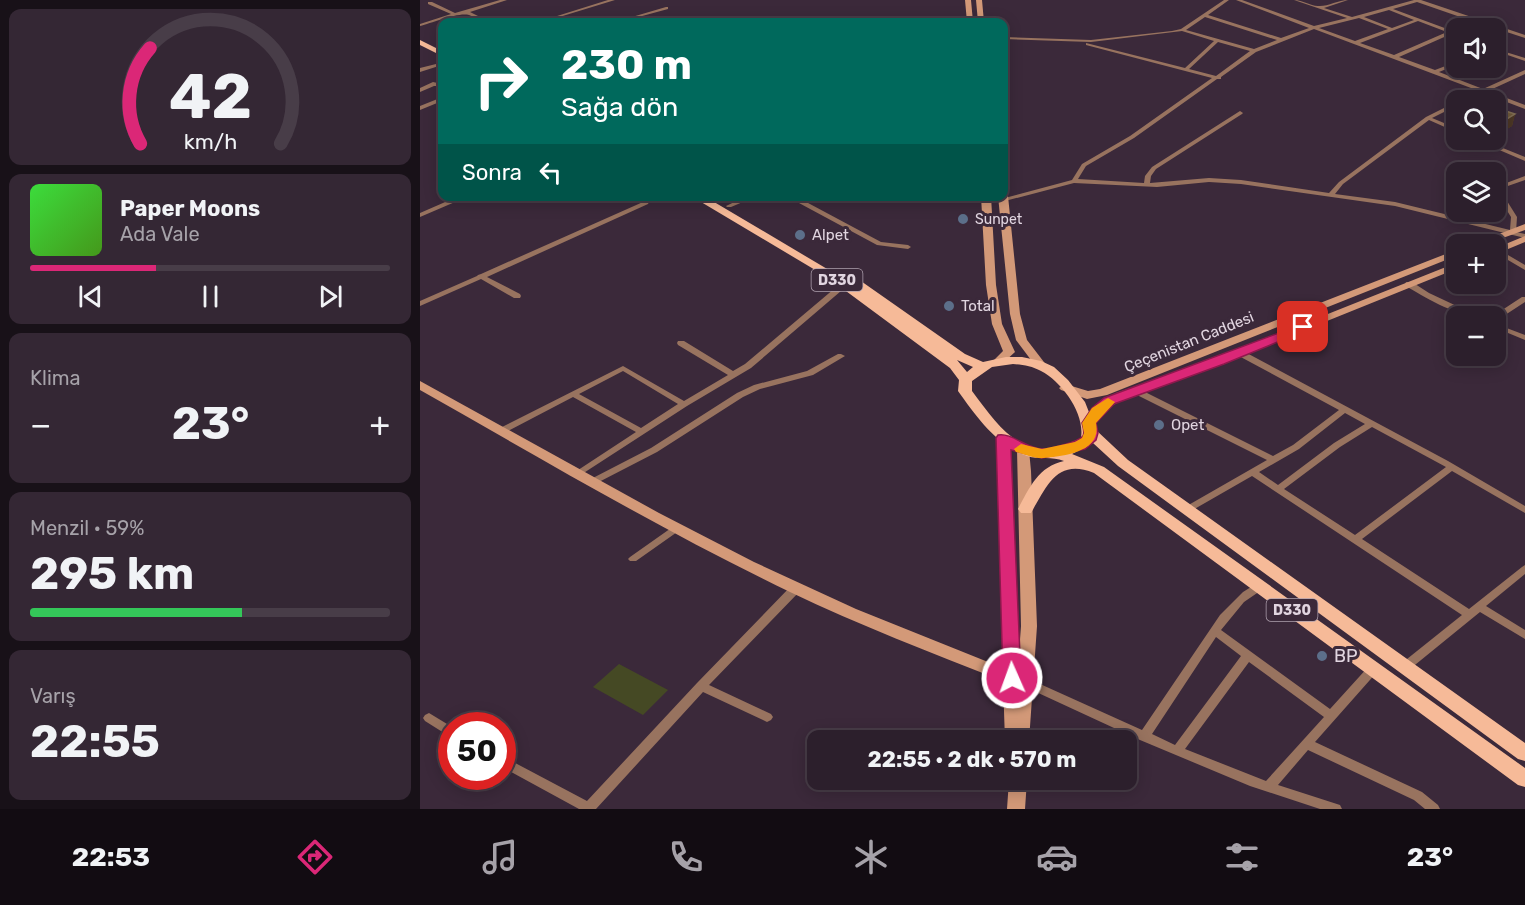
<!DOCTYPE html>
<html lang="tr">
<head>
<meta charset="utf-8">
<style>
	:root { --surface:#2c1f2c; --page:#342734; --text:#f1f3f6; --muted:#a6a2a9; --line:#483d48; --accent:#db2777 }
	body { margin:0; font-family:Rubik,sans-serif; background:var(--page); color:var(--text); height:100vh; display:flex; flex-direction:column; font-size:22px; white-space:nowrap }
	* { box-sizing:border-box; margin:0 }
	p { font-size:20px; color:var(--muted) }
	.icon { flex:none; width:33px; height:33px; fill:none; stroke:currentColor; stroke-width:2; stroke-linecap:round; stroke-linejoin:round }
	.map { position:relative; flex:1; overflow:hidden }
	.side { display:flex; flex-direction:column; gap:9px; padding:9px; background:#181118; width:420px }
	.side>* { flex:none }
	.banner { position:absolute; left:18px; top:18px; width:570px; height:183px; border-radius:12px; box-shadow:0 3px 15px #0003,0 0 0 2px var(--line); background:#00695c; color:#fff; overflow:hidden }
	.controls { position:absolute; left:1026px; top:18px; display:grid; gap:12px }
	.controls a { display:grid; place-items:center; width:60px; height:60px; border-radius:12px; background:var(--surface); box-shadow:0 3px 15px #0003,0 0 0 2px var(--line); font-size:30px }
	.speed { position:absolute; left:18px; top:712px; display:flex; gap:12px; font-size:30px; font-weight:700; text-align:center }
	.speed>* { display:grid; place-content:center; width:78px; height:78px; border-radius:50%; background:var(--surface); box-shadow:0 3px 15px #0003,0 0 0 2px var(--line); line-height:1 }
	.speed .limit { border:9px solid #d22; background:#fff; color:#111 }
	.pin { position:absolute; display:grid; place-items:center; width:51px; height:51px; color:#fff; margin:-26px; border-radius:12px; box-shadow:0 3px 9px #0006 }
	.me { position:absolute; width:66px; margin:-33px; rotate:358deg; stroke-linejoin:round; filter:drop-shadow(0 0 4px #0008) }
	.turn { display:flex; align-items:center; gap:21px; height:126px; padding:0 24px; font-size:27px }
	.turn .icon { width:78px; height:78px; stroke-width:2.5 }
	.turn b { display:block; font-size:42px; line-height:51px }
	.then { display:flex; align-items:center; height:57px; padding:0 24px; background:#0003; gap:12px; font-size:22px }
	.big { font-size:45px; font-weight:700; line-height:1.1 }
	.side .card { flex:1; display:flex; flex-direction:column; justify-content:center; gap:9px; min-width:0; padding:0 21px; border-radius:12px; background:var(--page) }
	.side .dial { align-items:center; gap:0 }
	.dial svg { height:156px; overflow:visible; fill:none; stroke:var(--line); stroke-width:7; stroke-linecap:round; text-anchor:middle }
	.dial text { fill:var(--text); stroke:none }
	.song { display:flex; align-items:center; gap:18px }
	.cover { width:72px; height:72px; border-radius:9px; background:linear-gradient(135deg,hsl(120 70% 55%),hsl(100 70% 35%)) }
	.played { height:6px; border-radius:3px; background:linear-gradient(90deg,var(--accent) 35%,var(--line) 35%) }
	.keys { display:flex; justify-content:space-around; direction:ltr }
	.heat { display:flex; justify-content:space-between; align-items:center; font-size:33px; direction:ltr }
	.charge { height:9px; border-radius:4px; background:linear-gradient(90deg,#34c759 59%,var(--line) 0) }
	.trip { position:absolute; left:387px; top:730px; width:330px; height:60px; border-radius:12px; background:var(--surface); box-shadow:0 3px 15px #0003,0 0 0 2px var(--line); font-weight:700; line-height:60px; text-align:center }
	.dock { display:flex; height:96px; justify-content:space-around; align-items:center; background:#120c12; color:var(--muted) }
	.dock .icon { width:42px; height:42px }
	.dock .selected { color:var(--accent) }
	.dock b { font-size:27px; color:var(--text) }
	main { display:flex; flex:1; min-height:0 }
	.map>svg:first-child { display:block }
	.green { fill:#454924 }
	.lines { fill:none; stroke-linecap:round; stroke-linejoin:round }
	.street { fill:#98735f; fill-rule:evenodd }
	.secondary { fill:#d39978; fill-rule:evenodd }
	.primary { fill:#f6ba98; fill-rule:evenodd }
	.wall { fill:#5f4a25 }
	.shaded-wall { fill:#4b3625 }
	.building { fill:#6d5839; stroke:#7f6c53; stroke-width:1.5 }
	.route { fill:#db2777; stroke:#8e194d; stroke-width:1.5 }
	.slow { fill:#f59e0b }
	.service-dot { fill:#5c6f8a; stroke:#3b293a; stroke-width:2 }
	.labels { text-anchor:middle; stroke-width:6; stroke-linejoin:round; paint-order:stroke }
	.far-poi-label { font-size:14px; fill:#e1d5e0; stroke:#3b293a; text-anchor:start }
	.shield { fill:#3b293a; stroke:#afa1ae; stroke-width:1.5 }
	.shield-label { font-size:14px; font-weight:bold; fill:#e1d5e0 }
	.poi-label { font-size:15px; fill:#e1d5e0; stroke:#3b293a; text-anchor:start }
	.street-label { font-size:15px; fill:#e1d5e0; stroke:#3b293a }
	.near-poi-label { font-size:18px; fill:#e1d5e0; stroke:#3b293a; text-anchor:start }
</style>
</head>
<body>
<main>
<section class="side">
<div class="card dial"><svg viewBox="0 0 100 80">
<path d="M14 69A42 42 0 1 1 86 69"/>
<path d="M14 69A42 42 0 0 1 19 20" stroke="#db2777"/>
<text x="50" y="56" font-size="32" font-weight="700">42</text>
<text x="50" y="72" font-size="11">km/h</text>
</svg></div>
<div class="card">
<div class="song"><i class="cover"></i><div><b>Paper Moons</b><p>Ada Vale</p></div></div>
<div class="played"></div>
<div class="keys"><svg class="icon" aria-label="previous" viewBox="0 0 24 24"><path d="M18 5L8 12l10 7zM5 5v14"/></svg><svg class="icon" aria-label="pause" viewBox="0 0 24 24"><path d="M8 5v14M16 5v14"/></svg><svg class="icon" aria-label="next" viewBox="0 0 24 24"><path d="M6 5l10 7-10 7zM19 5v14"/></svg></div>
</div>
<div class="card"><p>Klima</p>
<div class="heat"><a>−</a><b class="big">23°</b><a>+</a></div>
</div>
<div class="card"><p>Menzil · 59%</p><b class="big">295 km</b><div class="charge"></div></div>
<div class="card"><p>Varış</p><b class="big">22:55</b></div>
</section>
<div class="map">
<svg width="1105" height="809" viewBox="0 0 1105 809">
	<rect width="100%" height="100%" fill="#3b293a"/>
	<path class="green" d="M199,664L248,690L223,715L173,687Z"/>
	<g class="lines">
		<path class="street" d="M80,0H87L50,12L68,21V22C60,22 56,17 49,15C38,12 12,23 0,26V24L31,14L8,4V2H12L35,13Z
			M188,0H195L123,22H118Z
			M804,0H809L788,15L861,38L889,28L816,0H822L894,26L927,18L874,0C883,0 890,6 898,6C907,7 918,0 928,0L904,8L932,17L994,0H1001L1105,35V38L1050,20L1039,28H1036L1034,32L1035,34H1031L979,57L1015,70L1036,62V65L1019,72L1063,89L1105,70V74L1068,91L1105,105V109L1063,93L1046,100H1041V99L1059,91L894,29L836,52L801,77V79H797L714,138L666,166L658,179L724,183L725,176L732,167L820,111L823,113L822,114L736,169L731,176L730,183L789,178L821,180L909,193L919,182L1006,117L1036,102V106L1012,118L1036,128V132L1009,120L923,184L915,194L975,202L1090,230L1091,217L1076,193L1081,185L1105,176V180L1085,187L1082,193L1097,217L1096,232L1105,234V238L975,206L821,184L789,182L737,187L654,183L585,201H581V199L652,180L662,164L710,136L792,78L666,45V43L765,68L794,41L762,31L671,42L584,39V37L671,40L752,31L761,29ZM997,2L1046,19L1030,30L973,9ZM969,10L994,20L972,28L944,17ZM785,17L857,40L834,49L766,30ZM939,18L968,29L935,41L899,28ZM998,21L1027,32L974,55L940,43ZM798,42L830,51L796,76L769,69Z
			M246,7H248V9L200,22H195Z
			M1076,49L1105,58V61L1076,51Z
			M20,63H22V65L0,72V68Z
			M13,82L22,84V86H14L0,92V88Z
			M20,98H22V101L0,110V106Z
			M1056,140H1063L1105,157V161Z
			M39,196H49L0,217V213Z
			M226,196H232L228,204L67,277L100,294L101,296L100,298H94L61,279L0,306V301L57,276L58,275L61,274L223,202Z
			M327,196H337L311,207H307L306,206Z
			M366,196H375L461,242L488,245L491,247L488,249L457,245Z
			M1076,248L1105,265V270L1076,253Z
			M986,282H992L1009,293L1058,316C1040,318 1002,296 986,286L985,284Z
			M421,283H424L428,285L331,368L267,406L159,476H153L152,474L216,432L153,397L84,433H78L77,431L78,429L203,366L264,401L308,375L258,345L257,343L258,341H264L313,371L325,364ZM203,371L258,404L221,428L159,394Z
			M1102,297H1105V302L1079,319H1076V316H1073Z
			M1076,324L1105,335V340L1076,328Z
			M817,351H823L1028,461L1105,506V513L1032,471L942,539L1049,609L1102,567L1105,565V574L1066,606L1105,630V639L1060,612L990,669L986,670L982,669L981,666L982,663L1042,615L832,476L771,511H765L763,509L765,507L847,460L713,393L712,391L713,389H719L853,456L873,445L919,410L817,355L816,353ZM925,413L945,424L914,443L858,485L839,472L879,449ZM952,427L1026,467L935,535L864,489L920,447Z
			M418,354H421L425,356L393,375L340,389L323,397L237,452L175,484H169L168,482L169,480L231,448L317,393L334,385L387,371Z
			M257,525L260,526L262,528L260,530L216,561H210L208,559L210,557L254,526Z
			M839,582L843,583L844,586L843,589L824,602L801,630L910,709L949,666L953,665L957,666L958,669L957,672L895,742L1002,792L1018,805L1020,809H1005L994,800L888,750L858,785L920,805L922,809H900L830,786L720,740L601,685L600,682L601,679L605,678L609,679L722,730L800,615L823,592ZM796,637L821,656L755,745L732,734ZM829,662L904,717L846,781L765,749Z
			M376,584L380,585L381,588L380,591L289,685L351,714L353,717L351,720L347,722L343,720L283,692L176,809H159L82,767V756L167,801L277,683L372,585Z
			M9,713L32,727V738L5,721L3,718L5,715Z"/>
		<path class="secondary" d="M545,0H551L553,22H547Z
			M556,0H562L564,22H558Z
			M584,193L588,196L600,314L607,340L627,366L621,369L617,368L596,340L590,314L578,196H584Z
			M561,196H571L576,285L582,324L595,352L584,362L580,363L574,360L583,351L572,324L566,285Z
			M1105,224V230L1066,244H1053Z
			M1105,236V242L1076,254V248Z
			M1036,250V256L687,395L667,399L641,390L639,388L645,384L668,391L680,389Z
			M1036,263V269L803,363L704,399L686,409L673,426L669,427L663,423L678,403L696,393L795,359Z
			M0,381L239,513L334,562L436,609L583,668L577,438L583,434L587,435L589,438L598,667L601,626L597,450L599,447L603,446L609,450L611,471L617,626L609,741H585L583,681C512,653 439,625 370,592C243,531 122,459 0,390Z
			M589,780H607L605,809H587Z"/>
		<path class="primary" d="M0,40L22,51V56L0,45Z
			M271,196H284L419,276L420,272H428L545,354L563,362L586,357H602L621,361L634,367L648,380L665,402L676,430L708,460L1105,743V761L1098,759L698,466L673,443L652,454L684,467L1105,768V787L1098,785L674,473C637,458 627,486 611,513H601L598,509C609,488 619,466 644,461C632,456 619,460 607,456C576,445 556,416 538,391L539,380L530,368L407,277ZM537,360L553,367L547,372ZM593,364C603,365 612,366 621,371C642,382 665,413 661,438C606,466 584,434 552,391V381L572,367Z"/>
	</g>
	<path class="wall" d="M1076,108L1095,114L1092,126L1078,134L1076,133Z"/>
	<path class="shaded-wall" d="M1095,114L1092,126L1078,134L1082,122Z"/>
	<path class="building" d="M1076,108L1095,114L1082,122L1076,120Z"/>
	<path class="route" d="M883,324L887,325L889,327L887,330L804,364L694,404L676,423L678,433L676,440L665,449L622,458L591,450L601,678L598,683L592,685L586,683L583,678L576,438L578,435C591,432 607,449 622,449C630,449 659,442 663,436C665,432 663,427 662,423L672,408L684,398Z"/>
	<path class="slow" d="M688,398L695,402L676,423C682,451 647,456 624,458C616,459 604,454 596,452L594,449L601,444L622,449L655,442L662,438L664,433L662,423L672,408Z"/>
	<g class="service-dot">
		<circle cx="543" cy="219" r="6"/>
		<circle cx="380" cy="235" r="6"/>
		<circle cx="529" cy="306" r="6"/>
		<circle cx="739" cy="425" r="6"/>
		<circle cx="902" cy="656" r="6"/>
	</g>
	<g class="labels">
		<g class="far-poi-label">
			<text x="555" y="224">Sunpet</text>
		</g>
		<g class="shield">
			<rect x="391.5" y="269" width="51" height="22" rx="4.5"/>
			<rect x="846.5" y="599" width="51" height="22" rx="4.5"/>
		</g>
		<g class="shield-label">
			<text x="417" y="285">D330</text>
			<text x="872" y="615">D330</text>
		</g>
		<g class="poi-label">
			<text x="392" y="240">Alpet</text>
			<text x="541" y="311">Total</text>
			<text x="751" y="430">Opet</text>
		</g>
		<g class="street-label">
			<text transform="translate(769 342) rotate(-22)" y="5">Çeçenistan Caddesi</text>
		</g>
		<g class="near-poi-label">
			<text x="914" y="662">BP</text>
		</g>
	</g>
</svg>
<div class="controls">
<a><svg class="icon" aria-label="sound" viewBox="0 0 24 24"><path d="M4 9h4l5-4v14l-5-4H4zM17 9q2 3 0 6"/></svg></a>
<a><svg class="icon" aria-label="search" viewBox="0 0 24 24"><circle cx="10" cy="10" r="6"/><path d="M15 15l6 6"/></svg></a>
<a><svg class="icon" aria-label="layers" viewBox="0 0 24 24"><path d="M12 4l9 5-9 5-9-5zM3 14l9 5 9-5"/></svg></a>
<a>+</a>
<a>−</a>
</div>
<div class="speed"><div class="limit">50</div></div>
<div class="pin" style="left:883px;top:327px;background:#d93025"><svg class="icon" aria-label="arrive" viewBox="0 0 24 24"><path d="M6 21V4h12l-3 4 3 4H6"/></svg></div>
<svg class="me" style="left:592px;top:678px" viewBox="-20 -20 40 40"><circle r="17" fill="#db2777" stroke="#fff" stroke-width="3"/><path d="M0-11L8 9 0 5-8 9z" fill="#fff"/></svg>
<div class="trip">22:55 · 2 dk · 570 m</div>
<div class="banner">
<div class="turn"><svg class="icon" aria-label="right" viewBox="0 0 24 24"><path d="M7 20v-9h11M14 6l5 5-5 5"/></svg><div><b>230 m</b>Sağa dön</div></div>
<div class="then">Sonra<svg class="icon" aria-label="left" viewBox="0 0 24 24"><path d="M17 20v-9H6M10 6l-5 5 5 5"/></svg></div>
</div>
</div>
</main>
<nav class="dock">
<b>22:53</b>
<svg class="icon selected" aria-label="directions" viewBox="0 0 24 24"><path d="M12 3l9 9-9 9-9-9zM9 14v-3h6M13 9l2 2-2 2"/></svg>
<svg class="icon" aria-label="music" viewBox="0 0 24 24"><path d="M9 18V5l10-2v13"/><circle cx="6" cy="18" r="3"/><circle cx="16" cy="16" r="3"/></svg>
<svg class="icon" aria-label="phone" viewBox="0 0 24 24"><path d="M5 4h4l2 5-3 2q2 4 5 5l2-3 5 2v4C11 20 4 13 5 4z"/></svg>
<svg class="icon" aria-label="climate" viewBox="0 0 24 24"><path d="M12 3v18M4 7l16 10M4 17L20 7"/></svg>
<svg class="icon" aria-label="car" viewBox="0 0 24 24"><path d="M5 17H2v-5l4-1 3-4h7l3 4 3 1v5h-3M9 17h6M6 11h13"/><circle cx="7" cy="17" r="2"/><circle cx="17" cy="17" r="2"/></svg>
<svg class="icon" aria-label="filters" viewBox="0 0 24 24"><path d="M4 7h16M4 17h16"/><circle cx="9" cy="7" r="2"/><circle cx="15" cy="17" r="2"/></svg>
<b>23°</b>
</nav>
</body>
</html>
